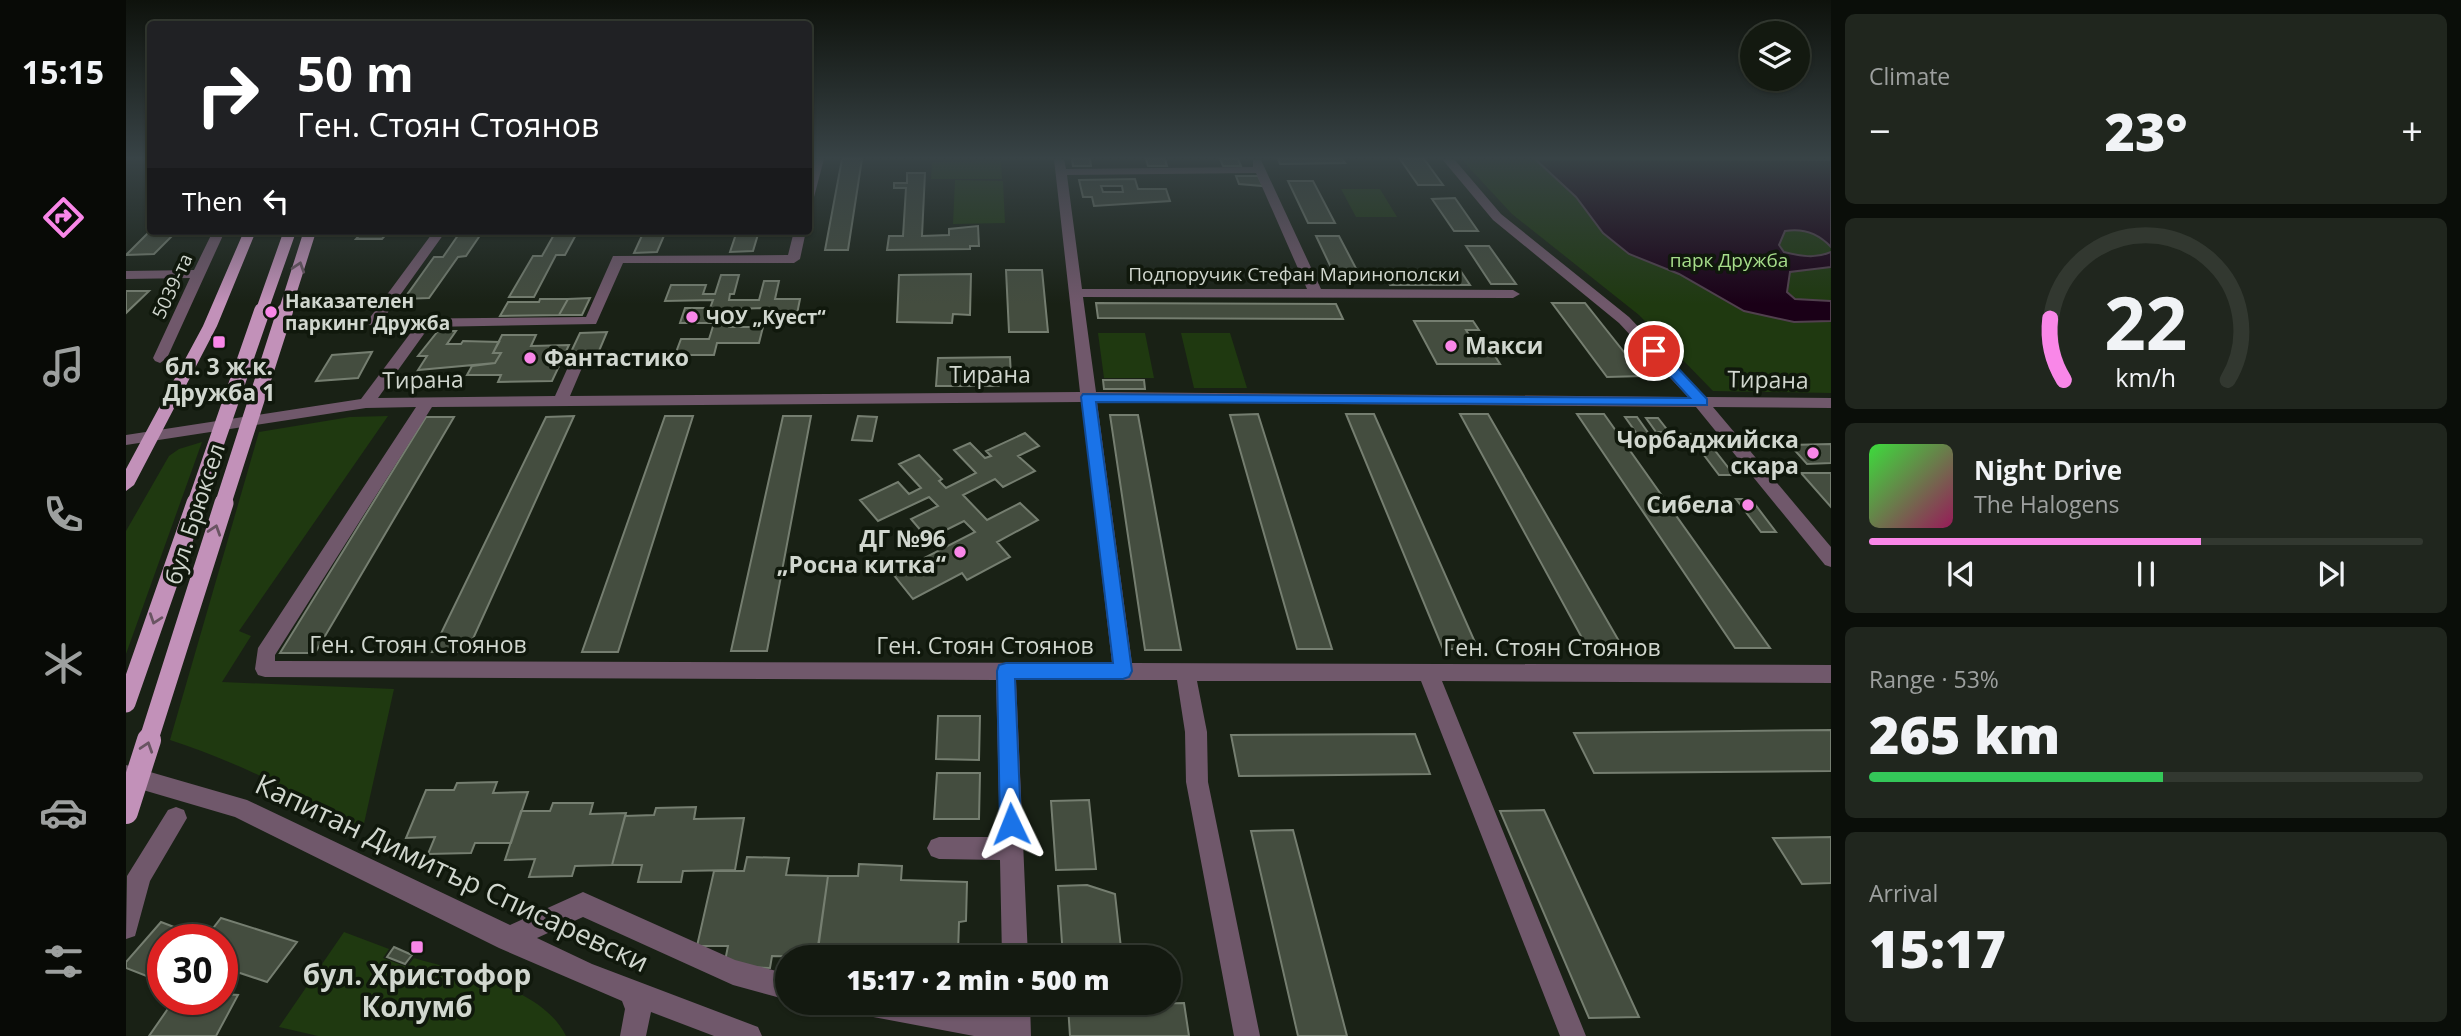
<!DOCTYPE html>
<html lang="en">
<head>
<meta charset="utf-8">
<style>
	:root { --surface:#131910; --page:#20261e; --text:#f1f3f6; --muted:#9da09f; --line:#323830; --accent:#f987e8 }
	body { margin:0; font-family:"Open Sans",sans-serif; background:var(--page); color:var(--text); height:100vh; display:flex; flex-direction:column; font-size:26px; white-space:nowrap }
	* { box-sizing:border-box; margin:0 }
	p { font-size:23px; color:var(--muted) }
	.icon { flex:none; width:38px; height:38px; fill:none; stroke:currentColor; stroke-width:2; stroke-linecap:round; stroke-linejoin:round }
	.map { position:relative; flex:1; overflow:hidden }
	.sheet { display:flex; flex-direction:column; gap:14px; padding:14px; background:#0a0e09; width:630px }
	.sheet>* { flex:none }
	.hud { position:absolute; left:21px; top:21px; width:665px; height:214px; border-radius:7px; box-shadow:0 2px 5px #0004,0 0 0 2px var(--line); background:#202124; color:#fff; overflow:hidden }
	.tools { position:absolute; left:1614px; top:21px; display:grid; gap:14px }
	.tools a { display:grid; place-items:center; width:70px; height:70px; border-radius:50%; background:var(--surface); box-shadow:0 2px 5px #0004,0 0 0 2px var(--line); font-size:35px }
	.speed { position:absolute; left:21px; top:924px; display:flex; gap:14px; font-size:35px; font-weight:700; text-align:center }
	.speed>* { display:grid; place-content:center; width:91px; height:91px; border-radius:50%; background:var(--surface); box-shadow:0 2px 5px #0004,0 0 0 2px var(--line); line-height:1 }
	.speed .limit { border:10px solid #d22; background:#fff; color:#111 }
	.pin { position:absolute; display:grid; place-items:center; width:60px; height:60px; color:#fff; margin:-30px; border:4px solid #fff; border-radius:50%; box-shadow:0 2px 7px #0007 }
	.me { position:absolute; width:77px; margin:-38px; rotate:358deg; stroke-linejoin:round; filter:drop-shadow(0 0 5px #0008) }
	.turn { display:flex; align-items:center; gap:24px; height:147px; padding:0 35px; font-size:32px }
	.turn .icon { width:91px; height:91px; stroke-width:2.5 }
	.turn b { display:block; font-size:49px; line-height:60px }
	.then { display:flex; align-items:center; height:66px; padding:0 35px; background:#0003; gap:14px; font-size:26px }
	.big { font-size:52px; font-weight:800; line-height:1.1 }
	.sheet .widget { flex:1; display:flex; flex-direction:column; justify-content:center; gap:10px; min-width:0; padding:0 24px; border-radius:10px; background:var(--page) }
	.sheet .dial { align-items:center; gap:0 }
	.dial svg { height:182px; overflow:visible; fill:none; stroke:var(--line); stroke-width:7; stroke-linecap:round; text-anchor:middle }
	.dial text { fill:var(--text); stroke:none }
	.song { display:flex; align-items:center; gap:21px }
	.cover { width:84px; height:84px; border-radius:10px; background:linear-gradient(135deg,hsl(120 70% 55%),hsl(330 70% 35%)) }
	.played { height:7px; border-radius:4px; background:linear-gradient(90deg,var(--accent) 60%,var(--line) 60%) }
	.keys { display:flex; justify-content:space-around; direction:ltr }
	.heat { display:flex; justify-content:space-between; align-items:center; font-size:38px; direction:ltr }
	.charge { height:10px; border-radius:5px; background:linear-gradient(90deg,#34c759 53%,var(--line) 0) }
	.trip { position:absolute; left:649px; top:945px; width:406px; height:70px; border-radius:35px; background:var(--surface); box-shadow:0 2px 5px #0004,0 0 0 2px var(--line); font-weight:800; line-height:70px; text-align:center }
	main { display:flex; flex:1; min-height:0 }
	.tab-bar { display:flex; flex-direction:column; width:126px; justify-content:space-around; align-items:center; background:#080a06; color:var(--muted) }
	.tab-bar .icon { width:49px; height:49px }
	.tab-bar .active { color:var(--accent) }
	.tab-bar b { font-size:32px; color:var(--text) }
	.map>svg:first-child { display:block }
	.green { fill:#1f3910 }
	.water { fill:#1a0017; stroke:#51404e; stroke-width:2 }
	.building { fill:#444d3f; stroke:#757e70; stroke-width:2; fill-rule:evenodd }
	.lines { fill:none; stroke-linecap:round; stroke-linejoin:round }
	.minor { fill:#70586b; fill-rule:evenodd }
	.major { fill:#c291b9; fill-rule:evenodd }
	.major-bridge-far3 { stroke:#c291b9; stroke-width:12 }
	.major-bridge-far2 { stroke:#c291b9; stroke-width:16 }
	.major-bridge-far1 { stroke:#c291b9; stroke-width:19 }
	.major-bridge { stroke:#c291b9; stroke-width:24 }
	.oneway { stroke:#695462 }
	.route { fill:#1a73e8; stroke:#114b97; stroke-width:2 }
	.poi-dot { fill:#f987e8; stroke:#10180c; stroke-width:2.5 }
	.labels { text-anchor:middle; stroke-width:7; stroke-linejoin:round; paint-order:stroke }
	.far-park-label { font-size:19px; fill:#a6dd8a; stroke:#10180c }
	.far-street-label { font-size:19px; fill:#d1d7cf; stroke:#10180c }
	.far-poi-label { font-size:19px; font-weight:bold; fill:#d1d7cf; stroke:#10180c; text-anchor:start }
	.poi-label { font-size:23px; font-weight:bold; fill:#d1d7cf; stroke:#10180c; text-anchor:end }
	.street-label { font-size:23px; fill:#d1d7cf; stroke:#10180c }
	.near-street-label { font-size:28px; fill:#d1d7cf; stroke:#10180c }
	.near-poi-label { font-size:28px; font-weight:bold; fill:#d1d7cf; stroke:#10180c }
</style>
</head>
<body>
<main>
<nav class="tab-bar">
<b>15:15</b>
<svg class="icon active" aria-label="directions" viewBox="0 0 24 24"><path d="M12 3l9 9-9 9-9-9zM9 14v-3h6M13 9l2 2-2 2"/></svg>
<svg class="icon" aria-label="music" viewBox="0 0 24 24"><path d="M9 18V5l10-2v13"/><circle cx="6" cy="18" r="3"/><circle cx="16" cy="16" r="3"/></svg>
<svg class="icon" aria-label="phone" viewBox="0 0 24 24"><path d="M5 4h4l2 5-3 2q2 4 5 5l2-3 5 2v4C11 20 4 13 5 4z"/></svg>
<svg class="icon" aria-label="climate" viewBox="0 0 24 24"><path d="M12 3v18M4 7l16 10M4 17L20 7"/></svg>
<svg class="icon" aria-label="car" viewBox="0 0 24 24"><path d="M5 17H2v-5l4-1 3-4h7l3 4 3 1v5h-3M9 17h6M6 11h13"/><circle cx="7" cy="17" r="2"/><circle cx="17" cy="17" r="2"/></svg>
<svg class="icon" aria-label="filters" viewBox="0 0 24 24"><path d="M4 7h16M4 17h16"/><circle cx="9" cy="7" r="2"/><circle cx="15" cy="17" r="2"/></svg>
</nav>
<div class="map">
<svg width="1705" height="1036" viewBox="0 0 1705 1036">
	<rect width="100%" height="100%" fill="#192115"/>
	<path class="green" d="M1335,159H1705V393L1587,391L1513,315L1386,214Z
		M875,161L876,179H805L806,162Z
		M829,180L877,181L879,223L827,224Z
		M1215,189H1254L1271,217H1230Z
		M972,333H1019L1028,378H978Z
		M1055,333H1104L1121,388H1068Z
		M262,416L113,631L125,636L96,682L268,689L237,828C175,795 112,762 44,740L133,432L224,417Z
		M76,442L0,654V531L43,456L53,449Z
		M218,932L263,949L257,958L281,967L288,958C335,972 417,988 440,1036H192L153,1027Z"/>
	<path class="water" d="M1409,159L1705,160V247C1692,233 1677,228 1659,231L1653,245L1658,252C1675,256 1689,259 1705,252V267L1664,272L1661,292L1669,299L1705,301V321L1668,322L1618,311L1553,274L1503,254L1477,233L1450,197Z"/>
	<path class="building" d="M716,159H736L722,250H699Z
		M946,159H964L965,166H947Z
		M1020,159H1039L1041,166H1022Z
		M1094,159H1112L1115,166H1097Z
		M1152,159H1216L1219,163L1154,164Z
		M1274,159H1298L1317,185H1292Z
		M781,173H799L796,236L823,235V229L852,226L853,246H844V249L761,250L763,236H777L780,188H768V183H781Z
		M1110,176H1132L1137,186L1113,184Z
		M1009,179L1012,189H1040L1044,201L968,206L966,197H957L953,180ZM975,186H996L997,192H977Z
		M1162,181H1187L1209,223H1182Z
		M1329,198L1352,231H1328L1306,199Z
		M24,231H51L28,254L0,255Z
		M237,231H263L256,239H230Z
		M335,231H357L340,256L332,257L303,298L278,299L308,257H317Z
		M430,231H452L439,255H430L408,297H383L407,256H416Z
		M518,231H540L531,252L508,253Z
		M611,231H633L627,251L604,252Z
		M1190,236H1213L1235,278H1210Z
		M1340,246H1363L1390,284H1365Z
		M880,270H916L922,332H883Z
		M1334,270L1344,285H1264L1256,271Z
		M845,274L844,315L827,314L826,323L771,322L773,275Z
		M595,275H613L608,294H604L603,300H633L638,281H653L649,299H674L671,314L637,315L639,308L608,309L603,327H637L633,343H591L588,355H549L555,339H583L588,323H554L559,308H584L587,300L539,301L545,285H580L577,294H589Z
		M0,291H23L0,313Z
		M464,298L456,315H433L442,299Z
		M414,299H442L433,315L374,316L382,302H413Z
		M970,303L1210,304L1217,319L972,318Z
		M1426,303H1459L1517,376L1481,377Z
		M1288,321H1347L1353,330H1340L1348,343H1361L1374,364H1311Z
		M312,331H330L321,344H335L337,341L373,342L367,353H375L369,363L292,370L301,356H292Z
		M481,332L473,351L445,352L454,333Z
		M376,335H410L405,346L443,345L426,381L372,382L375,375H341L346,366L369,363L375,353H367Z
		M246,352L232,378L190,381L206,355Z
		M884,357L885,377L873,386H810L812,358Z
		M977,380H1018L1019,389H978Z
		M1132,414L1206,649H1171L1104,415Z
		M1220,414H1248L1352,649H1317Z
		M1334,414H1362L1497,648L1462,649Z
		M1451,414H1478L1644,648H1609Z
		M984,415H1012L1055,650H1019Z
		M448,416L341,652H306L420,417Z
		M539,416H567L492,652H456Z
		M657,416H685L641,651H605Z
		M732,416L751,417L746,441L726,440Z
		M300,417H328L189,653H154Z
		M1499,417H1511L1523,434H1511Z
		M1520,418H1532L1543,432H1530Z
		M899,433L913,446L892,456L909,471L877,487L869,479L837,495L861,520L894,503L912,520L871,542L884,557L841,580L836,573L787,599L767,574L849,532L838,521L802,539L785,519L812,506L803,497L752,521L734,500L772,482L783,494L795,488L773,464L793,455L816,479L813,481L820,488L850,473L828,450L844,443L859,458L865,456L860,451Z
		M1562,434H1576L1608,475H1593Z
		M1705,444V463L1681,464L1664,445Z
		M1675,473H1705V507Z
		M1610,499H1625L1650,532H1635Z
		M812,716H854L853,760L810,759Z
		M1705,730V771L1468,773L1448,733Z
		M1289,734L1304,774L1113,776L1105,735Z
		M811,773H854L853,819H808Z
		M371,782L367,793L402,792L385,843H349L345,853L302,854L309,837L280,838L300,790H328L331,783Z
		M963,800L970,869L930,870L925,801Z
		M427,803H467L464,814L500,813L486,865L449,866L446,876L403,877L409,859L379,860L395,811H424Z
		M570,807L568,819L618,818L609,870L557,871L555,882H512L516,865H486L499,816L528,815L530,808Z
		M1418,810L1513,1017L1463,1018L1374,811Z
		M1167,830L1221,1036H1172L1125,831Z
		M1705,837V883L1676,884L1647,838Z
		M621,857L663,858L660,875L702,876L691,957L646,956L644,968L598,966L602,946H571L588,871H618Z
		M733,864L776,866L775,880L841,882L840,921L833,922L832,953L769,952L768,957H723V954L691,953L702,876H732Z
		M961,885L989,894L996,957H937L932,886Z
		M95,918L171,942L141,982L96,967V940H78Z
		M35,922L74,937L72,940H37L36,982L0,968V962Z
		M268,947L286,955L279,964L261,957Z
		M96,994L112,995L90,1036H23L48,1000L79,1008L85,999H96Z
		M941,1003H1002V1004L942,1006Z
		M1058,1003L1063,1036H944L942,1006Z"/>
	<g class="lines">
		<path class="minor" d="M687,159H698L688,197L682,200V173Z
			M928,159H938L940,169L1127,167V160H1135L1195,289L1387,290L1394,294L1387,298L957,297L970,392L1562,397L1493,323L1367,220L1316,159H1328L1375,214L1503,317L1579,397L1705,398V408L1587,407L1705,547V567L1699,565L1570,407L971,402L1006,663L1705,665V683L1316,681L1460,1036H1434L1295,681H1071L1081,732L1082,782L1134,1036H1108L1060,782L1059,732L1051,680H890L902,957H876L874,860L813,859L805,856L801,848L805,840L813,837H874L870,680L139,677L132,675L129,669L132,648L290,407L240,408L0,445V435L235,399L289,327H247L240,323L308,231H320L257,319L460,317L487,256L662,255L668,231H680L674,259L668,263H497L470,324L303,327L252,398L429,396L447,356L454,352L461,356L444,396L954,392ZM1130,173L1181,289H956L941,175ZM956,402L986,663L149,661V655L306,407Z
			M87,231H99L41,358L34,363L29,361L27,358L64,278L0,279V271L68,270Z
			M0,765L121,800L384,925L457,892L609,960L662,974V1000L607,985L457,917L411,938L466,964L632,1027L636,1036H588L525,1012L520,1036H494L499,1009L496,1001L373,948L109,817L0,785Z
			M50,807L58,810L61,818L24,881L9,936L0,939L1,876L42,810Z
			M729,1003H811L878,1015V1003H904L905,1036H848L742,1016L733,1012Z"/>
		<path class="major" d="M118,231H130L91,326L8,485L0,491V469L77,326Z"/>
		<path class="major-bridge-far3" d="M135,313L164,231
			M158,313L184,231"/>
		<path class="major-bridge-far2" d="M69,504L136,311
			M97,504L159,311"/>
		<path class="major-bridge-far1" d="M0,703L70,503
			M22,742L98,503"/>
		<path class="major-bridge" d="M0,812L23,740"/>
	</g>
	<defs><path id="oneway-chevron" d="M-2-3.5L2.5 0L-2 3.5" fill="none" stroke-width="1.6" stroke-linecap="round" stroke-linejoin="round" transform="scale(1.75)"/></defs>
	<g class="oneway">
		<use href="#oneway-chevron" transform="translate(173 267) rotate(-72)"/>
		<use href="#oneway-chevron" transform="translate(89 530) rotate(-72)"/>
		<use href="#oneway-chevron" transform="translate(29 619) rotate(109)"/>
		<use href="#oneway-chevron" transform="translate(21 747) rotate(-72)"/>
	</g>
	<linearGradient id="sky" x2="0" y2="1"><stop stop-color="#0e120c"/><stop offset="0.52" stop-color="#384346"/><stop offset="1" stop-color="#384346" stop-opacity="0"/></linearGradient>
	<rect width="1705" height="304" fill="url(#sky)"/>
	<path class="route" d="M1528,347L1533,348L1581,399V405L970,402L1006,671L1003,677L997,679H889L895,824L892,831L885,834L877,831L874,824L871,671L873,665L880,663H987L955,397L957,394L1564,398L1524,354V348Z"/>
	<g class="poi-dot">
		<circle cx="145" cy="312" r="7"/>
		<circle cx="566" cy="317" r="7"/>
		<rect x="86" y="335" width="14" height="14" rx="3.5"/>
		<circle cx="1325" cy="346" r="7"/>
		<circle cx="404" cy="358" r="7"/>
		<circle cx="1687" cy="453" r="7"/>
		<circle cx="1622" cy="505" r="7"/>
		<circle cx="834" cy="552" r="7"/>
		<rect x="284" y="940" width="14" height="14" rx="3.5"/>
	</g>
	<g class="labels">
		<g class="far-park-label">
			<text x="1603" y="267">парк Дружба</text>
		</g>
		<g class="far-street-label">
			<text x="1168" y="281">Подпоручик Стефан Маринополски</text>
			<text transform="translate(46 286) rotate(-65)" y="7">5039-та</text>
		</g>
		<g class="far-poi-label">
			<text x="159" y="308">Наказателен<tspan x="159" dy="22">паркинг Дружба</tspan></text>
			<text x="580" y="324">ЧОУ „Куест“</text>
		</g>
		<g class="poi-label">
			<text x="1339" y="354" text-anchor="start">Макси</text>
			<text x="418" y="366" text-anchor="start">Фантастико</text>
			<text x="93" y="375" text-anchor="middle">бл. 3 ж.к.<tspan x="93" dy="26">Дружба 1</tspan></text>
			<text x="1673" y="448">Чорбаджийска<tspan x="1673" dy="26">скара</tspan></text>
			<text x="1608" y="513">Сибела</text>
			<text x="820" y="547">ДГ №96<tspan x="820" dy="26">„Росна китка“</tspan></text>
		</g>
		<g class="street-label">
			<text x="864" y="383">Тирана</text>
			<text transform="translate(297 380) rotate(-1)" y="8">Тирана</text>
			<text transform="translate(1642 380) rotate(1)" y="8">Тирана</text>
			<text transform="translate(69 514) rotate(-72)" y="8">бул. Брюксел</text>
			<text x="292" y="653">Ген. Стоян Стоянов</text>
			<text x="859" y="654">Ген. Стоян Стоянов</text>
			<text x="1426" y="656">Ген. Стоян Стоянов</text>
		</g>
		<g class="near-street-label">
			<text transform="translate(326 873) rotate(25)" y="10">Капитан Димитър Списаревски</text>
		</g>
		<g class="near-poi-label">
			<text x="291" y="985">бул. Христофор<tspan x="291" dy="32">Колумб</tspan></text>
		</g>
	</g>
</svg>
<div class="tools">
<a><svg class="icon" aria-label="layers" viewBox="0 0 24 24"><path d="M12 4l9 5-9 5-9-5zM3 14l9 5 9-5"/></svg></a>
</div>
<div class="speed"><div class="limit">30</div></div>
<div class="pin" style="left:1528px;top:351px;background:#d93025"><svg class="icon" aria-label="arrive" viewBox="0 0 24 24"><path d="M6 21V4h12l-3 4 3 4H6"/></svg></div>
<svg class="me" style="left:885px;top:824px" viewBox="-20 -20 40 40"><path d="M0-17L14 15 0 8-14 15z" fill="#1a73e8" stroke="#fff" stroke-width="4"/></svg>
<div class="trip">15:17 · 2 min · 500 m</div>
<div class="hud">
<div class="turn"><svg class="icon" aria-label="right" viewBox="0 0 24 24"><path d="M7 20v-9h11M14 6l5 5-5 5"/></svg><div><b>50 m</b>Ген. Стоян Стоянов</div></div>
<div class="then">Then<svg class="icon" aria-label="left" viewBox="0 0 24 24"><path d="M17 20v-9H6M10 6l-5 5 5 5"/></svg></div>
</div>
</div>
<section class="sheet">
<div class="widget"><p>Climate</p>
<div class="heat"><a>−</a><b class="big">23°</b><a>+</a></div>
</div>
<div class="widget dial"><svg viewBox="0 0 100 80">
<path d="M14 69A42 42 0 1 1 86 69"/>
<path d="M14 69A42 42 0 0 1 8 42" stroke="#f987e8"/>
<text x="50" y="56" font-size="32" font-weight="700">22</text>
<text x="50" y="72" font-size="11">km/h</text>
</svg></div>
<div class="widget">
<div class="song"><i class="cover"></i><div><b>Night Drive</b><p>The Halogens</p></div></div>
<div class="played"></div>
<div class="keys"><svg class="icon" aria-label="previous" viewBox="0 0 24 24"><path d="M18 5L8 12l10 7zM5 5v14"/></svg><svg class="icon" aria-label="pause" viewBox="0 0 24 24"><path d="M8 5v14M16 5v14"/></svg><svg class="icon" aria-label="next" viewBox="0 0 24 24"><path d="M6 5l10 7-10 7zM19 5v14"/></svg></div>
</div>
<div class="widget"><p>Range · 53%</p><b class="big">265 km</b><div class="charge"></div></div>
<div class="widget"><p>Arrival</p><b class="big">15:17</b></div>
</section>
</main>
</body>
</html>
